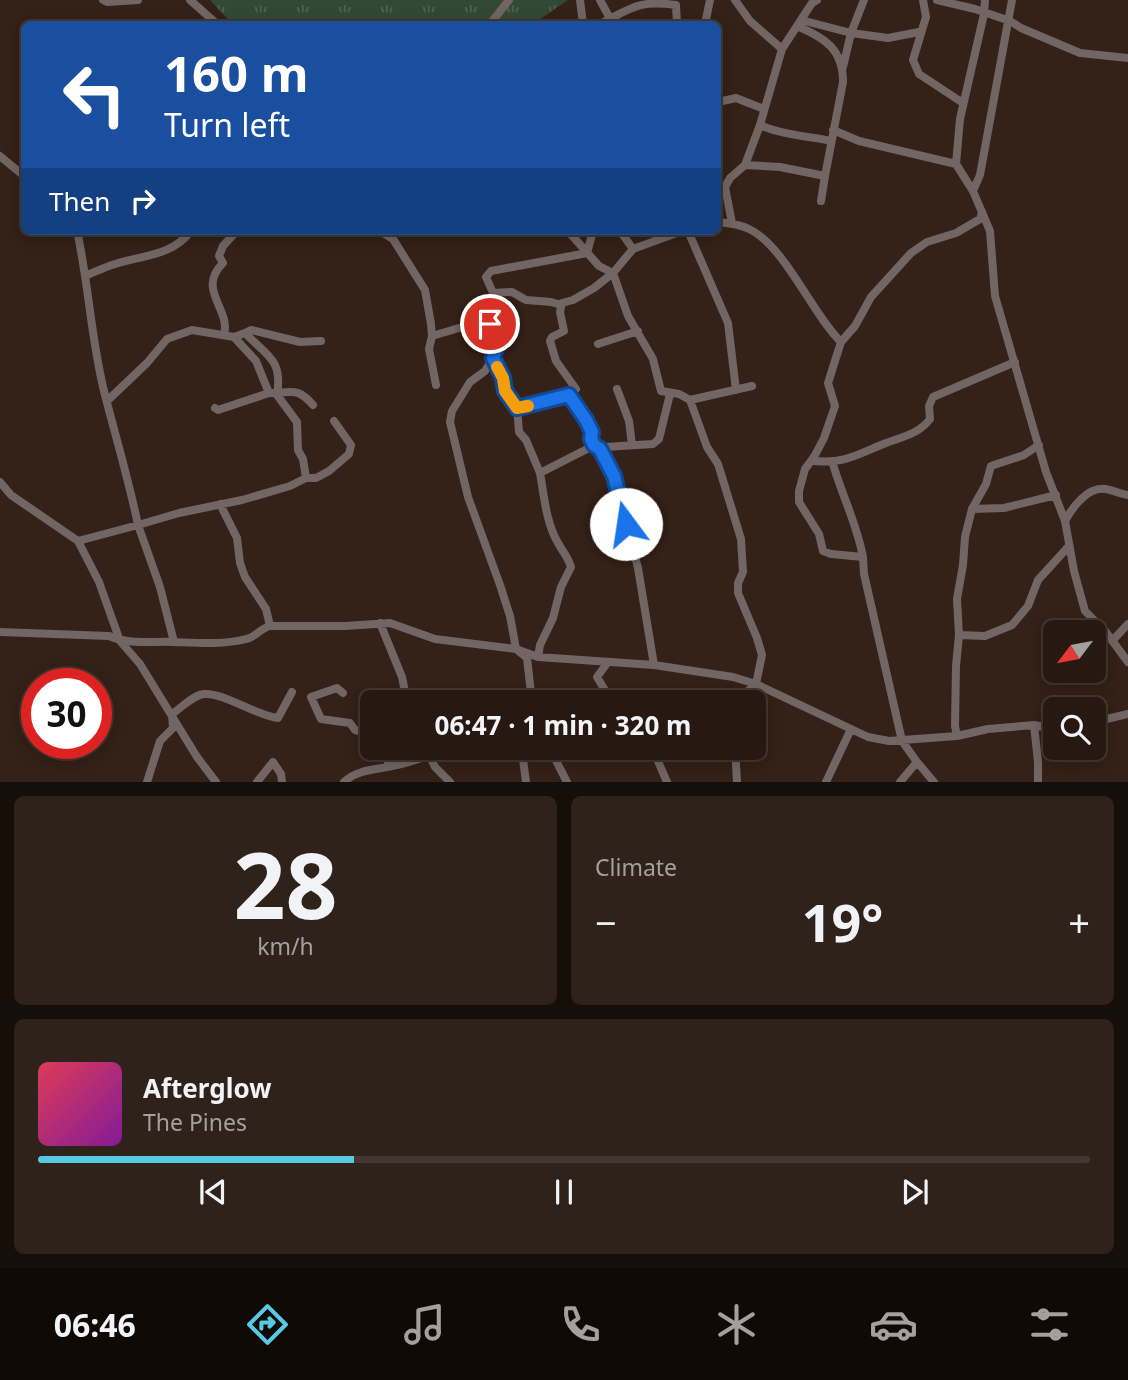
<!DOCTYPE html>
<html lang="en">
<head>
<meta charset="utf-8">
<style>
	:root { --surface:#271911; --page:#2f221a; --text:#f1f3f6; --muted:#a4a09f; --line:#433831; --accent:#58c9e3 }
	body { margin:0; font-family:"Noto Sans",sans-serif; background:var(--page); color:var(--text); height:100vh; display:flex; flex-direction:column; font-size:26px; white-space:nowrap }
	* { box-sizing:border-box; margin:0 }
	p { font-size:23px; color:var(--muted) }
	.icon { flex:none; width:38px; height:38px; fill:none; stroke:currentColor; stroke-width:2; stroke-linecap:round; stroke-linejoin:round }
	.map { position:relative; height:782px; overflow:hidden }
	.sheet { display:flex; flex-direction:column; gap:14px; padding:14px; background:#150e09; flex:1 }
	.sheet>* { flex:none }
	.hud { position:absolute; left:21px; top:21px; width:700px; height:214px; border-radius:10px; box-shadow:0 4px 18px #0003,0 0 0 2px var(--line); background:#1a4fa0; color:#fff; overflow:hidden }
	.needle { width:46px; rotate:238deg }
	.controls { position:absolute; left:1043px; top:620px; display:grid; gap:14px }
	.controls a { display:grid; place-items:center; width:63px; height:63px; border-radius:10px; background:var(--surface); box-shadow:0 4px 18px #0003,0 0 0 2px var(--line); font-size:35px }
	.speed { position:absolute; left:21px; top:668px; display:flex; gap:14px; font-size:35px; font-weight:700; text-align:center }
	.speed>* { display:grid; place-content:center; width:91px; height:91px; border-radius:50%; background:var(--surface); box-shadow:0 4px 18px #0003,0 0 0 2px var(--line); line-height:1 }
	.speed .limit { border:10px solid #d22; background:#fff; color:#111 }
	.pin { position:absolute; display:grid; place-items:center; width:60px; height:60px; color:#fff; margin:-30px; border:4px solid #fff; border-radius:50%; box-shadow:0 2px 7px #0007 }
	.me { position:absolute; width:77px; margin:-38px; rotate:346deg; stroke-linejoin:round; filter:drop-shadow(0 0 5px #0008) }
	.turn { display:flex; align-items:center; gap:24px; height:147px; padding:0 28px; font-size:32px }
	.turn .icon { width:91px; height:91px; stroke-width:2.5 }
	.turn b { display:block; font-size:49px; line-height:60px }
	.then { display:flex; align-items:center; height:66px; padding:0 28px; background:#0003; gap:14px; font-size:26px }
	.big { font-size:52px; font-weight:700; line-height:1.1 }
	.sheet .card { flex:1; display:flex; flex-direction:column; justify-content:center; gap:10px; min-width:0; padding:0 24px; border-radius:10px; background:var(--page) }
	.sheet .dial { align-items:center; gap:0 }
	.dial b { font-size:91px; line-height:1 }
	.song { display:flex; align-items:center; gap:21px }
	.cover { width:84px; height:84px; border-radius:10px; background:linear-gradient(135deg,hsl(350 70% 55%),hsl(290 70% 35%)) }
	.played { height:7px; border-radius:4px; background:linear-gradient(90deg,var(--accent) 30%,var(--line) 30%) }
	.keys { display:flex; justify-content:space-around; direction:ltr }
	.heat { display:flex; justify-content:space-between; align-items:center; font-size:38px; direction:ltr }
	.sheet .tiles { flex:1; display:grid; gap:14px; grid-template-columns:1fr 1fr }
	.card:last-child { grid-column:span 2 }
	.trip { position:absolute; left:360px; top:690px; width:406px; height:70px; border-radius:10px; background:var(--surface); box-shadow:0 4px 18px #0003,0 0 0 2px var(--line); font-weight:700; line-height:70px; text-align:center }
	.tab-bar { display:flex; height:112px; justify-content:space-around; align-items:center; background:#100a07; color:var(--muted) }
	.tab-bar .icon { width:49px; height:49px }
	.tab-bar .selected { color:var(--accent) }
	.tab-bar b { font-size:32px; color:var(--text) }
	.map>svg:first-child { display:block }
	.grass { fill:url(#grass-tufts) }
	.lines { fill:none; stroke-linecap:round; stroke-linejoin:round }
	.minor { stroke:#716663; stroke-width:8 }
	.route-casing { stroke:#114b97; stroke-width:18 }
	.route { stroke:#1a73e8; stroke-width:12 }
	.slow { stroke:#f59e0b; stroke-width:12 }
</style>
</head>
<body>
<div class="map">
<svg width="1128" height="782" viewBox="0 0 1128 782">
	<defs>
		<pattern id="grass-tufts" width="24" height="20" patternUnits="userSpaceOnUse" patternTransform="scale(1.75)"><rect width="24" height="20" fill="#324933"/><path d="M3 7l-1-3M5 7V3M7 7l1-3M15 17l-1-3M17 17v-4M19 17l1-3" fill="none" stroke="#506350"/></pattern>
	</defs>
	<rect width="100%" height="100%" fill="#342117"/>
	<path class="grass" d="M210,0H568L533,24H232Z"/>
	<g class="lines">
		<path class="minor" d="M103,0L107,2L138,0
			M190,0L217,24
			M580,0L583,24
			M600,0L613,24
			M735,0L750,21L782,49
			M923,0L926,17L913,60L919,74L963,103
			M937,0L975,9L1010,21L1021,28L1080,53L1128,58
			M985,0L984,14L960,119L956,164L973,191L990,231L995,296L1046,472L1065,521L1074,571L1085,611L1105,631L1128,662
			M801,20L851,33L888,38L919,32
			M490,24L509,0
			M600,24C632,8 638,0 676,5L677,24
			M705,24L710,0
			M797,26C825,38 843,49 843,82L825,176
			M843,67L851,33L864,0
			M718,102L736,98L764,109
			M760,125C782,135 807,136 831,141
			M833,130L859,141L956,164
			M0,156L24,176
			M745,165L780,167L825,176L821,201
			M973,191L980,175L1012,0
			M718,222C728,223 739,224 749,229C785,246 812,314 841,342
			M732,223L725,187L730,178L745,165L760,125L782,49L812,3L817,0
			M77,231C89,285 91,341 105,395C116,438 129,481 138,525L179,513L242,500L290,486L306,478H316L329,471L349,454L351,445L334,421
			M380,231L393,239L425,290L431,324L432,336L429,349L436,385
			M568,231L599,266L613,273L628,316L653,359L661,391L679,394L690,400L707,447L718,464L741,539L743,572L738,583V593L757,638L762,655L756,684L749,690L745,702
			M620,231L633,249
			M688,231L728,323L736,390
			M87,275C95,272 103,268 112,265C141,255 171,257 191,231
			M493,293L512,292L526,300L551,302L561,305
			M245,333L251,330L300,342L321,341
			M224,335C231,308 196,290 223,263L219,256L223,246L233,235L230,231
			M432,336L459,328L490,324
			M234,337L245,333C267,356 283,359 277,395L297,422L298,450L303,459L306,478
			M598,344L638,331
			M493,358L485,371L470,382L452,411L450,422L468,497L500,585L510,616L516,649L527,658L532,702
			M617,389L629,421L632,445
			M690,400L752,386
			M107,401L147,363L167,339L192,330L234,337L256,361L269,393C290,394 296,385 313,405
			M215,408L218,410L269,393
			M517,408L569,395
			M814,457L815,461C845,464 860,453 886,443C902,437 919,434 930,419L929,406L933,397L1015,362
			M832,461C841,493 857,524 863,557
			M540,473L526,440L519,432L517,408L505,391L503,378L493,358L496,348L490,324L493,293L486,277L491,271L587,253L593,231
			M0,482L11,495L78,541L99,582L120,641L140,664L197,757L216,782
			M220,504L237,538L240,563L245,577L266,609L270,626
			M972,509L1004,508L1056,495
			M1065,521C1072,508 1087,487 1105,489C1113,490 1120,494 1128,495
			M78,541L138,525L160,587L174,642
			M380,623L402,677L407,702
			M0,632L109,636C130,645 152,641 174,642C199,643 223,645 246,639C256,637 259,629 270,626H345L390,623L435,639L516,649L538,657L654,665L733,677L756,684L868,737L889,741L957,736L988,729L1034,725L1038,762V782
			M959,635L985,636L1012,625L1028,606L1038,580L1069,546
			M1113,640L1128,624
			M538,657L540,645L553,618L561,587L571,567C568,557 563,552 558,543C546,523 544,495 540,473L589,448L653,444L659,439L670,394
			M608,662L597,677L612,702
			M654,665L638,568L614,476L600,448L594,445L591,439L592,432L586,420L569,395L576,389L556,361L550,341L552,337L564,331L560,312L562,303L573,300L594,288L613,273L633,249L682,231
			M343,693L337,688L311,697L321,719L350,723L355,730L373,734
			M1094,722L1128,714
			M1034,725L1055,729
			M957,736L955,726L956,666L959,635L957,599L963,565L965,537L972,509L986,484L991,466L1024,455L1039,445
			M387,747L388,766
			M425,747L435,767L450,782
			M525,747L523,759L526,782
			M549,747L567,782
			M648,747L657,759L667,782
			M735,747L737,782
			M147,782L160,741L173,728L172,714C181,708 193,695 204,694C223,692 257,716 278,718L292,692
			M257,782L273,762L281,774L282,782
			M344,782C359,768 379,770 397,765C408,763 419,759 429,755
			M826,782L851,729
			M900,782L917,762
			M934,782L917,762L902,741L864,574L863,557L831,554L823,551L819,534L799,502V491L805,469L814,457L824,438L835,406L828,383L841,342L855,326L871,297L911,253L927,242L956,233L980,219L982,212"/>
	</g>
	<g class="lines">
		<g class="route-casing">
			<path id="route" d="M490,324L496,348L493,358L503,378L505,391L517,408L569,395L586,420L592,432L591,439L594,445L600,449L614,476L626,524"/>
		</g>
		<use href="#route" class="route"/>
		<path class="slow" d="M497,367L503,378L505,391L517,408L528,406"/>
	</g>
</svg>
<div class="controls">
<a><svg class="needle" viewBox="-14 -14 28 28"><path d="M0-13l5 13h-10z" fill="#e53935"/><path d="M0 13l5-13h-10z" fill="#a4a09f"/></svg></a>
<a><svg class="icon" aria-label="search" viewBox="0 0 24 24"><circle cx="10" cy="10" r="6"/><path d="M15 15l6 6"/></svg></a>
</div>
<div class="speed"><div class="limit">30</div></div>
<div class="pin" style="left:490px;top:324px;background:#d93025"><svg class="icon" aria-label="arrive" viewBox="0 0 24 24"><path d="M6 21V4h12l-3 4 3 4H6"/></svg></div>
<svg class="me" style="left:626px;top:524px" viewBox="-20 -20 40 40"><circle r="19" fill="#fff"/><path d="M0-13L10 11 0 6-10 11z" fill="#1a73e8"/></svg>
<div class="trip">06:47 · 1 min · 320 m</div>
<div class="hud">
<div class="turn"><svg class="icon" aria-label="left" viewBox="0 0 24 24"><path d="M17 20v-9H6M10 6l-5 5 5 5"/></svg><div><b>160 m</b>Turn left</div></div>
<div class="then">Then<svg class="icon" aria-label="right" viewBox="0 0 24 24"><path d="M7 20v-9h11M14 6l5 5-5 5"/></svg></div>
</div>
</div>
<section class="sheet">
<div class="tiles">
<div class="card dial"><b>28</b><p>km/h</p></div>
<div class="card"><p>Climate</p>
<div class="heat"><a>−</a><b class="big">19°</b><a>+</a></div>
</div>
<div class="card">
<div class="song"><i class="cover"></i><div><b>Afterglow</b><p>The Pines</p></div></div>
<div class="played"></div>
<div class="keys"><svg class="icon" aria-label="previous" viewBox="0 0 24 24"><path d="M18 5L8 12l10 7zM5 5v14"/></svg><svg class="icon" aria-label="pause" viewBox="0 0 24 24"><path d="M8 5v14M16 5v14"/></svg><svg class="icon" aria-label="next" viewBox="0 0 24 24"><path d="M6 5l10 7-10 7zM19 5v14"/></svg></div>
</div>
</div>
</section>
<nav class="tab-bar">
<b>06:46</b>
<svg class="icon selected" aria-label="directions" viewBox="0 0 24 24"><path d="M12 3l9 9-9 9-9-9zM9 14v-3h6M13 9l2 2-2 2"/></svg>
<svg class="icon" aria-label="music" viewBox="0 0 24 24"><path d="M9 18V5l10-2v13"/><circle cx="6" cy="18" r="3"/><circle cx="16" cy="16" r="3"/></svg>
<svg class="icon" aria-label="phone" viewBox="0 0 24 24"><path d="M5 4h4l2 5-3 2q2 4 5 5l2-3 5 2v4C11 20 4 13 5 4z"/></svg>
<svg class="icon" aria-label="climate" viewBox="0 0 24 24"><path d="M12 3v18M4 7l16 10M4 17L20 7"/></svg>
<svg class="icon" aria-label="car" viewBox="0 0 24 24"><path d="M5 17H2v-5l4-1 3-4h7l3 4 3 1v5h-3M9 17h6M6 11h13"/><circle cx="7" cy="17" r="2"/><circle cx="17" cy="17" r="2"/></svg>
<svg class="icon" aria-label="filters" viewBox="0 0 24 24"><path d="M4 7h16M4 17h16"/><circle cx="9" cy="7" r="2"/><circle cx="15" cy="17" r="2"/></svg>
</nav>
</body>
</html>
